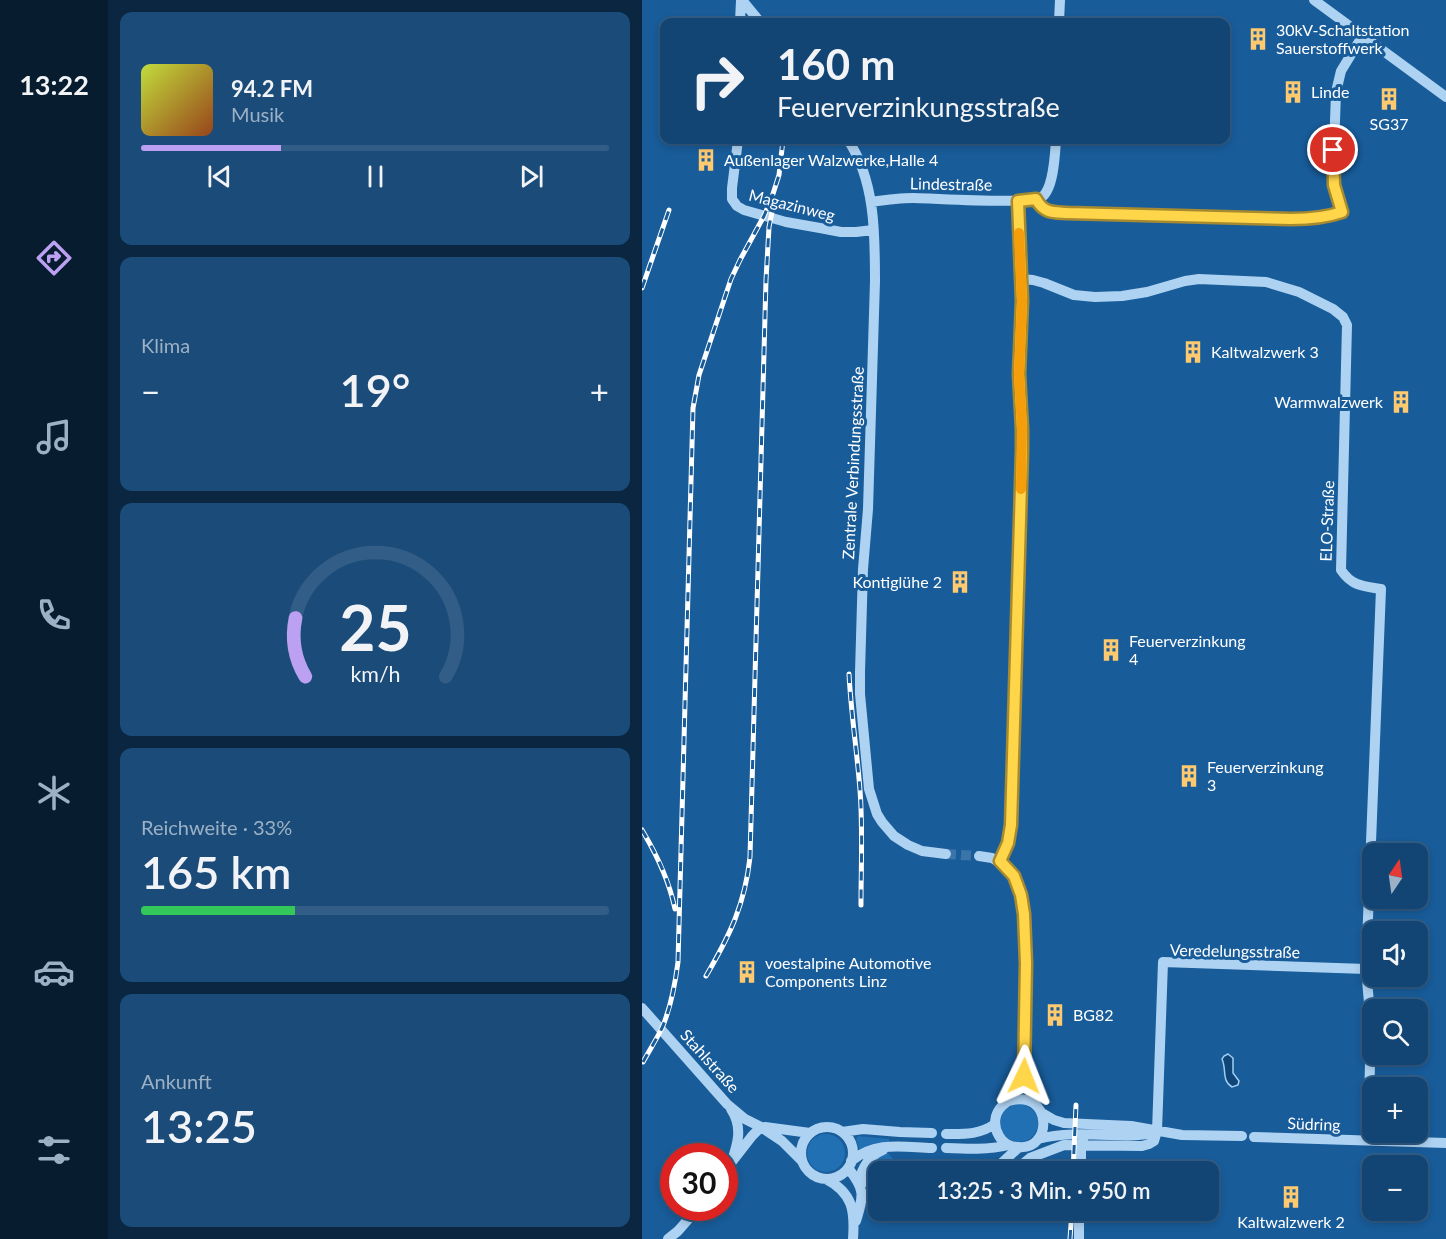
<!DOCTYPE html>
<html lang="de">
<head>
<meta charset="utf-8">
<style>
	:root { --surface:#124574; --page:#1b4c79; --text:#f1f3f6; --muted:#9cb1c5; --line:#315d86; --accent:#bca0f2 }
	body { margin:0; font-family:Lato,sans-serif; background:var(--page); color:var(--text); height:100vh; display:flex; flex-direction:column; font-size:22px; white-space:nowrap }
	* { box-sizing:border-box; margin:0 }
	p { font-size:20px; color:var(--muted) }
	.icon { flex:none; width:33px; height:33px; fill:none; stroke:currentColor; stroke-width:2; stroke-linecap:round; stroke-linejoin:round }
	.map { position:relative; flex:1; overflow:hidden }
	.sheet { display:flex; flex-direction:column; gap:12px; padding:12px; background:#0a2640; width:534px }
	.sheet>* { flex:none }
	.guide { position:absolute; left:18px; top:18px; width:570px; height:126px; border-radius:12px; box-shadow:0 3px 9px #0003,0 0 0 2px var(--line); background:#124574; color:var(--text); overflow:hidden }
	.needle { width:39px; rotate:13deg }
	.buttons { position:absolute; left:720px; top:843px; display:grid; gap:12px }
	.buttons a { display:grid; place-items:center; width:66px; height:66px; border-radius:12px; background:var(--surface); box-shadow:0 3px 9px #0003,0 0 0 2px var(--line); font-size:30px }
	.speed { position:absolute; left:18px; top:1143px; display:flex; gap:12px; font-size:30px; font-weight:700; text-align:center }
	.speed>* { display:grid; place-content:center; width:78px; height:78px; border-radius:50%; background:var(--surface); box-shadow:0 3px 9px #0003,0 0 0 2px var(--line); line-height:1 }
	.speed .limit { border:9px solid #d22; background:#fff; color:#111 }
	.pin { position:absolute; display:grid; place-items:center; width:51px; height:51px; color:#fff; margin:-26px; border:3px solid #fff; border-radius:50%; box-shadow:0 2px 6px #0007 }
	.me { position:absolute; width:66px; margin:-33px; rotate:2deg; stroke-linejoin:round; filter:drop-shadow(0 0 4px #0008) }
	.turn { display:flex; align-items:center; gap:21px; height:126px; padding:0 18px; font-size:27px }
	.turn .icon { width:78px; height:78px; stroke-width:2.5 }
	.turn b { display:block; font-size:42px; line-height:51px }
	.big { font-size:45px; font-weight:600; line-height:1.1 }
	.sheet .widget { flex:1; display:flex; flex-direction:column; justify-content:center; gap:9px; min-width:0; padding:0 21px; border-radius:12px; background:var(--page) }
	.sheet .dial { align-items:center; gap:0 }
	.dial svg { height:156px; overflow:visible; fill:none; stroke:var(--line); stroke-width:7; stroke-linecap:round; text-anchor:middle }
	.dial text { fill:var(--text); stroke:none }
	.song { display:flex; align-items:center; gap:18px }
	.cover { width:72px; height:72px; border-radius:9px; background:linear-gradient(135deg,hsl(70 70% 55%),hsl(20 70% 35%)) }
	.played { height:6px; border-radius:3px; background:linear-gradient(90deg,var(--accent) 30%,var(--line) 30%) }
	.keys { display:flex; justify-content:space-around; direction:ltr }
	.heat { display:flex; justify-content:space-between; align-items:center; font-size:33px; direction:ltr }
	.charge { height:9px; border-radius:4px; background:linear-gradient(90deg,#34c759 33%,var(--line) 0) }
	.trip { position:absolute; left:226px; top:1161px; width:351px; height:60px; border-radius:12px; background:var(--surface); box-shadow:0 3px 9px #0003,0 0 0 2px var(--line); font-weight:600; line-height:60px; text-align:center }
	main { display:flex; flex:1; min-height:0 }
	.menu { display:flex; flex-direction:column; width:108px; justify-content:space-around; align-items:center; background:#071c2e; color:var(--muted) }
	.menu .icon { width:42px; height:42px }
	.menu .current { color:var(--accent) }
	.menu b { font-size:27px; color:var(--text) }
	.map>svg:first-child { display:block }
	.green { fill:#2170b4 }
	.water { fill:#104578; stroke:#a1cff4; stroke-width:1.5 }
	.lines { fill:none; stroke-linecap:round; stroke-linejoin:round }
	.minor-tunnel { stroke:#3b74a9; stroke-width:10; stroke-dasharray:10 5; stroke-linecap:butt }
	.minor { stroke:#aed2f1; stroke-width:10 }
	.rail-casing { stroke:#fff; stroke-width:5 }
	.rail { stroke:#185c9a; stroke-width:3; stroke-dasharray:9; stroke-linecap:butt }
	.route-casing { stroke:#a68a30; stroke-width:15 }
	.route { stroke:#ffd54a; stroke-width:10 }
	.slow { stroke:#f59e0b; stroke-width:10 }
	.labels { text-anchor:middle; stroke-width:6; stroke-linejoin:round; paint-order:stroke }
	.poi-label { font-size:16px; fill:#fff; stroke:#185c9a; text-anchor:start }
	.street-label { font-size:16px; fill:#fff; stroke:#185c9a }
</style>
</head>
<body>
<main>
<nav class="menu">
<b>13:22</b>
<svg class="icon current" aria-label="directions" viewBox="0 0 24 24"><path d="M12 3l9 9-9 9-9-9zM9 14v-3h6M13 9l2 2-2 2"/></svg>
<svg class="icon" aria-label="music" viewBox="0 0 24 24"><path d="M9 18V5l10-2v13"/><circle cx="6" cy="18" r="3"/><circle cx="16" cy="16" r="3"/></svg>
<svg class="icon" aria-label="phone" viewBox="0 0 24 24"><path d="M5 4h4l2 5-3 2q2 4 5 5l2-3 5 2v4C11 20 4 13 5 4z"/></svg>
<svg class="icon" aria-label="climate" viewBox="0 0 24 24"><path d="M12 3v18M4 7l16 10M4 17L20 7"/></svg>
<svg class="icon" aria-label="car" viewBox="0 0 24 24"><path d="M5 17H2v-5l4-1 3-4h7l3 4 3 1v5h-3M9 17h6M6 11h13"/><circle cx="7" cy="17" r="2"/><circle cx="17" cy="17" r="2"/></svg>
<svg class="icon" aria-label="filters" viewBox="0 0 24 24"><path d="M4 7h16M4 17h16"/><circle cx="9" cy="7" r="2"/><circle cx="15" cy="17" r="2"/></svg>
</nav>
<section class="sheet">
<div class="widget">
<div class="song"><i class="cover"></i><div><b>94.2 FM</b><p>Musik</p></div></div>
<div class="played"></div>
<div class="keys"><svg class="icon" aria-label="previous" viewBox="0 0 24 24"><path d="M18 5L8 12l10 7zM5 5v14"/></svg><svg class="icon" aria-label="pause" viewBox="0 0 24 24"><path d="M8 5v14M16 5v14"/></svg><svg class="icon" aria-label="next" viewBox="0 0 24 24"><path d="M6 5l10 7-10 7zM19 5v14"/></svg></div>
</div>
<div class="widget"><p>Klima</p>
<div class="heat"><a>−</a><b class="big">19°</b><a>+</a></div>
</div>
<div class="widget dial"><svg viewBox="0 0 100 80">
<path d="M14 69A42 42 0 1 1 86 69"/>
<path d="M14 69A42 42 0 0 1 9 39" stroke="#bca0f2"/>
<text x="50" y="56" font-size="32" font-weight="700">25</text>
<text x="50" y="72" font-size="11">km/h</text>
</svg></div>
<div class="widget"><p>Reichweite · 33%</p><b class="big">165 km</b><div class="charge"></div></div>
<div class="widget"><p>Ankunft</p><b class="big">13:25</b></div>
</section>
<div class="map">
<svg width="804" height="1239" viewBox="0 0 804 1239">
	<rect width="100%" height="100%" fill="#185c9a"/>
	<path class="green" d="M358 1123a19 19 0 1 1 38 0a19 19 0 1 1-38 0Z
		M165 1153a19 19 0 1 1 38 0a19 19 0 1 1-38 0Z
		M216,1136L247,1139V1142L219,1151L217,1149L214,1139Z
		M245,1152L251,1159V1163C243,1170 234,1173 225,1178L223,1174L228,1162Z"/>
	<path class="water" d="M586,1054L591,1058V1073L597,1081L596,1085L590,1087C579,1080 585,1070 580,1059L582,1056Z"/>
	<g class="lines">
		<path class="minor-tunnel" d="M304,854L337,856"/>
		<path class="minor" d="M100,0L118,22
			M672,0L804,97
			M98,22L99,0
			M417,22L418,0
			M96,140L90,188V199L95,206L102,210L144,222L178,228L199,232H214L231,230
			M206,140C233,180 233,233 233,281L226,509L221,569L218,672V694L227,789L235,814L240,822L252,836L266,845L280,851L304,854
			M394,199C401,213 413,212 426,213L649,219L678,218L700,212L691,179L694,92L699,71L721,35
			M229,202C243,200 257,198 271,198C291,198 388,205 400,197C412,188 413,153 414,140
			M379,279L391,280L402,283L432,295L453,297L480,296L505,292L543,281L557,279L624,282L657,292L691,309L701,317L705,325L699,570C710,586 720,586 739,589L724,969L729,1025L726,1140
			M337,856L350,858L365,867L372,876L379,895L384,936L382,1076L393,1104
			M358,861L366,843L369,825L380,451V429L377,374L380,301L376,201
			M0,1008L85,1104L103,1119L119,1127L140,1141L160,1161
			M367,1101C410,1088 412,1151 376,1147C368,1147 361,1143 357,1136C351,1126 352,1114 360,1106C362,1104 365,1102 367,1100C373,1094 377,1084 382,1076
			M89,1109C101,1127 96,1144 89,1163
			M400,1113L412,1120L422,1123L489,1126L540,1135L600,1136
			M123,1127L168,1133
			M159 1153a26 26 0 1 1 52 0a26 26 0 1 1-52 0Z
			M200,1132L221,1129L258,1132L290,1133
			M304,1134C322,1134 337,1135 353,1124
			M612,1137L804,1143
			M396,1139C419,1133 443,1134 467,1135C481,1135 495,1137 509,1133
			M304,1148C325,1149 346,1150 367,1145
			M209,1161C234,1141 260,1147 290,1148
			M206,1168C223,1189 222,1195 214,1221
			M82,1172L110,1136L119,1127
			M350,1172L376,1148
			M371,1172L388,1158L422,1145L500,1146L507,1144L512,1141L515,1131L521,962L724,969
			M439,1172V1144L441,1139
			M184,1179C211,1193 213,1211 211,1239
			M217,1182C220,1167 227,1156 241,1150
			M218,1184L237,1176
			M26,1239L36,1231L56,1208
			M437,1239V1210"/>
		<g class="rail-casing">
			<path id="rail" d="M0,288L27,210
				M207,674C209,713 215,751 218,790C221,828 219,867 219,905
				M0,830C15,855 27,880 33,909
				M64,976C88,935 103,904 108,857L124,280L127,227L131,207
				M1,1062C7,1051 14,1040 20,1028C29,1007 33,985 36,962L51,408L57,375L89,279L98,260L122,216L130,197L137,175L141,140
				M374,1172V1162
				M431,1172L434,1105
				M428,1239L430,1210"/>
		</g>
		<use href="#rail" class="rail"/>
	</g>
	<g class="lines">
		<g class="route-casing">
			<path id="route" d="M382,1076L384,963L382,914L379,895L372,876L358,861L366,843L369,825L380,451V429L377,374L380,301L376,201L394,199C402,214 412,212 426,213L649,219C666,219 683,218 700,212L692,185L691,150"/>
		</g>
		<use href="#route" class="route"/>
		<path class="slow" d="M377,233L380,301L377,374L380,429L379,489"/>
	</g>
	<defs>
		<g id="building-bare" transform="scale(1.8)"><path d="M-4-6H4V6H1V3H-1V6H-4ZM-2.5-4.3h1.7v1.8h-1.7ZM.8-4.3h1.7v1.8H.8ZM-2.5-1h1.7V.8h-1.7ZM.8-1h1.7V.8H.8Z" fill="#ffc96f" stroke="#185c9a" stroke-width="2.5" paint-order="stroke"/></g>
	</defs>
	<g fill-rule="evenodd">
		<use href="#building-bare" x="616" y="39"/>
		<use href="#building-bare" x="651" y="92"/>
		<use href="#building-bare" x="747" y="99"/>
		<use href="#building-bare" x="64" y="160"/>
		<use href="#building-bare" x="551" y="352"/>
		<use href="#building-bare" x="759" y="402"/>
		<use href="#building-bare" x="318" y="582"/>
		<use href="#building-bare" x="469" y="650"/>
		<use href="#building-bare" x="547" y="776"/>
		<use href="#building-bare" x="105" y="972"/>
		<use href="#building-bare" x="413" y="1015"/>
		<use href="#building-bare" x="649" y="1197"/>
	</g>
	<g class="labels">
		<g class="poi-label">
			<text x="634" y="36">30kV-Schaltstation<tspan x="634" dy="18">Sauerstoffwerk</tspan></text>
			<text x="669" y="98">Linde</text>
			<text x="747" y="130" text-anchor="middle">SG37</text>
			<text x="82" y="166">Außenlager Walzwerke,Halle 4</text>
			<text x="569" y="358">Kaltwalzwerk 3</text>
			<text x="741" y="408" text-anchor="end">Warmwalzwerk</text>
			<text x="300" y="588" text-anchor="end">Kontiglühe 2</text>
			<text x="487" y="647">Feuerverzinkung<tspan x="487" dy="18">4</tspan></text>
			<text x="565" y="773">Feuerverzinkung<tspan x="565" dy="18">3</tspan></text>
			<text x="123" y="969">voestalpine Automotive<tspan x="123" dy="18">Components Linz</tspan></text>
			<text x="431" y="1021">BG82</text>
			<text x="649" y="1228" text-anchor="middle">Kaltwalzwerk 2</text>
		</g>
		<g class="street-label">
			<text transform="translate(309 184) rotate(1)" y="6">Lindestraße</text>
			<text transform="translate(150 205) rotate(14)" y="6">Magazinweg</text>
			<text transform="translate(211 463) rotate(-87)" y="6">Zentrale Verbindungsstraße</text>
			<text transform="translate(685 521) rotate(-88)" y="6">ELO-Straße</text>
			<text transform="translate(593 951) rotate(1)" y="6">Veredelungsstraße</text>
			<text transform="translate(68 1061) rotate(48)" y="6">Stahlstraße</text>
			<text transform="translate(672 1124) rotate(2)" y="6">Südring</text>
		</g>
	</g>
</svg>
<div class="buttons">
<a><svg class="needle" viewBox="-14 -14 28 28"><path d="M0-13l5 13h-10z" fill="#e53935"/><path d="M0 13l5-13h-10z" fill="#9cb1c5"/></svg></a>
<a><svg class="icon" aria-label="sound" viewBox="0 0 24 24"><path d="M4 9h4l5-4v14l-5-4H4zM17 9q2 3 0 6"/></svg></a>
<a><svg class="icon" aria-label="search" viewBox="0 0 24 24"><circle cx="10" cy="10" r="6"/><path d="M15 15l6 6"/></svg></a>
<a>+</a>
<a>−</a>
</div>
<div class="speed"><div class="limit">30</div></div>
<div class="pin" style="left:691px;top:150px;background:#d93025"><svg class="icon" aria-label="arrive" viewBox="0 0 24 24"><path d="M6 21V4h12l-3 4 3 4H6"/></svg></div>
<svg class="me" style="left:382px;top:1076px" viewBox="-20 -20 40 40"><path d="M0-17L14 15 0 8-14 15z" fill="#ffd54a" stroke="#fff" stroke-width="4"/></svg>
<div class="trip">13:25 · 3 Min. · 950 m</div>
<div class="guide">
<div class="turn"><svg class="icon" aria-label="right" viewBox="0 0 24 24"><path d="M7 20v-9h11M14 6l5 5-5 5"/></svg><div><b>160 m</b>Feuerverzinkungsstraße</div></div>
</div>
</div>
</main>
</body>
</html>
